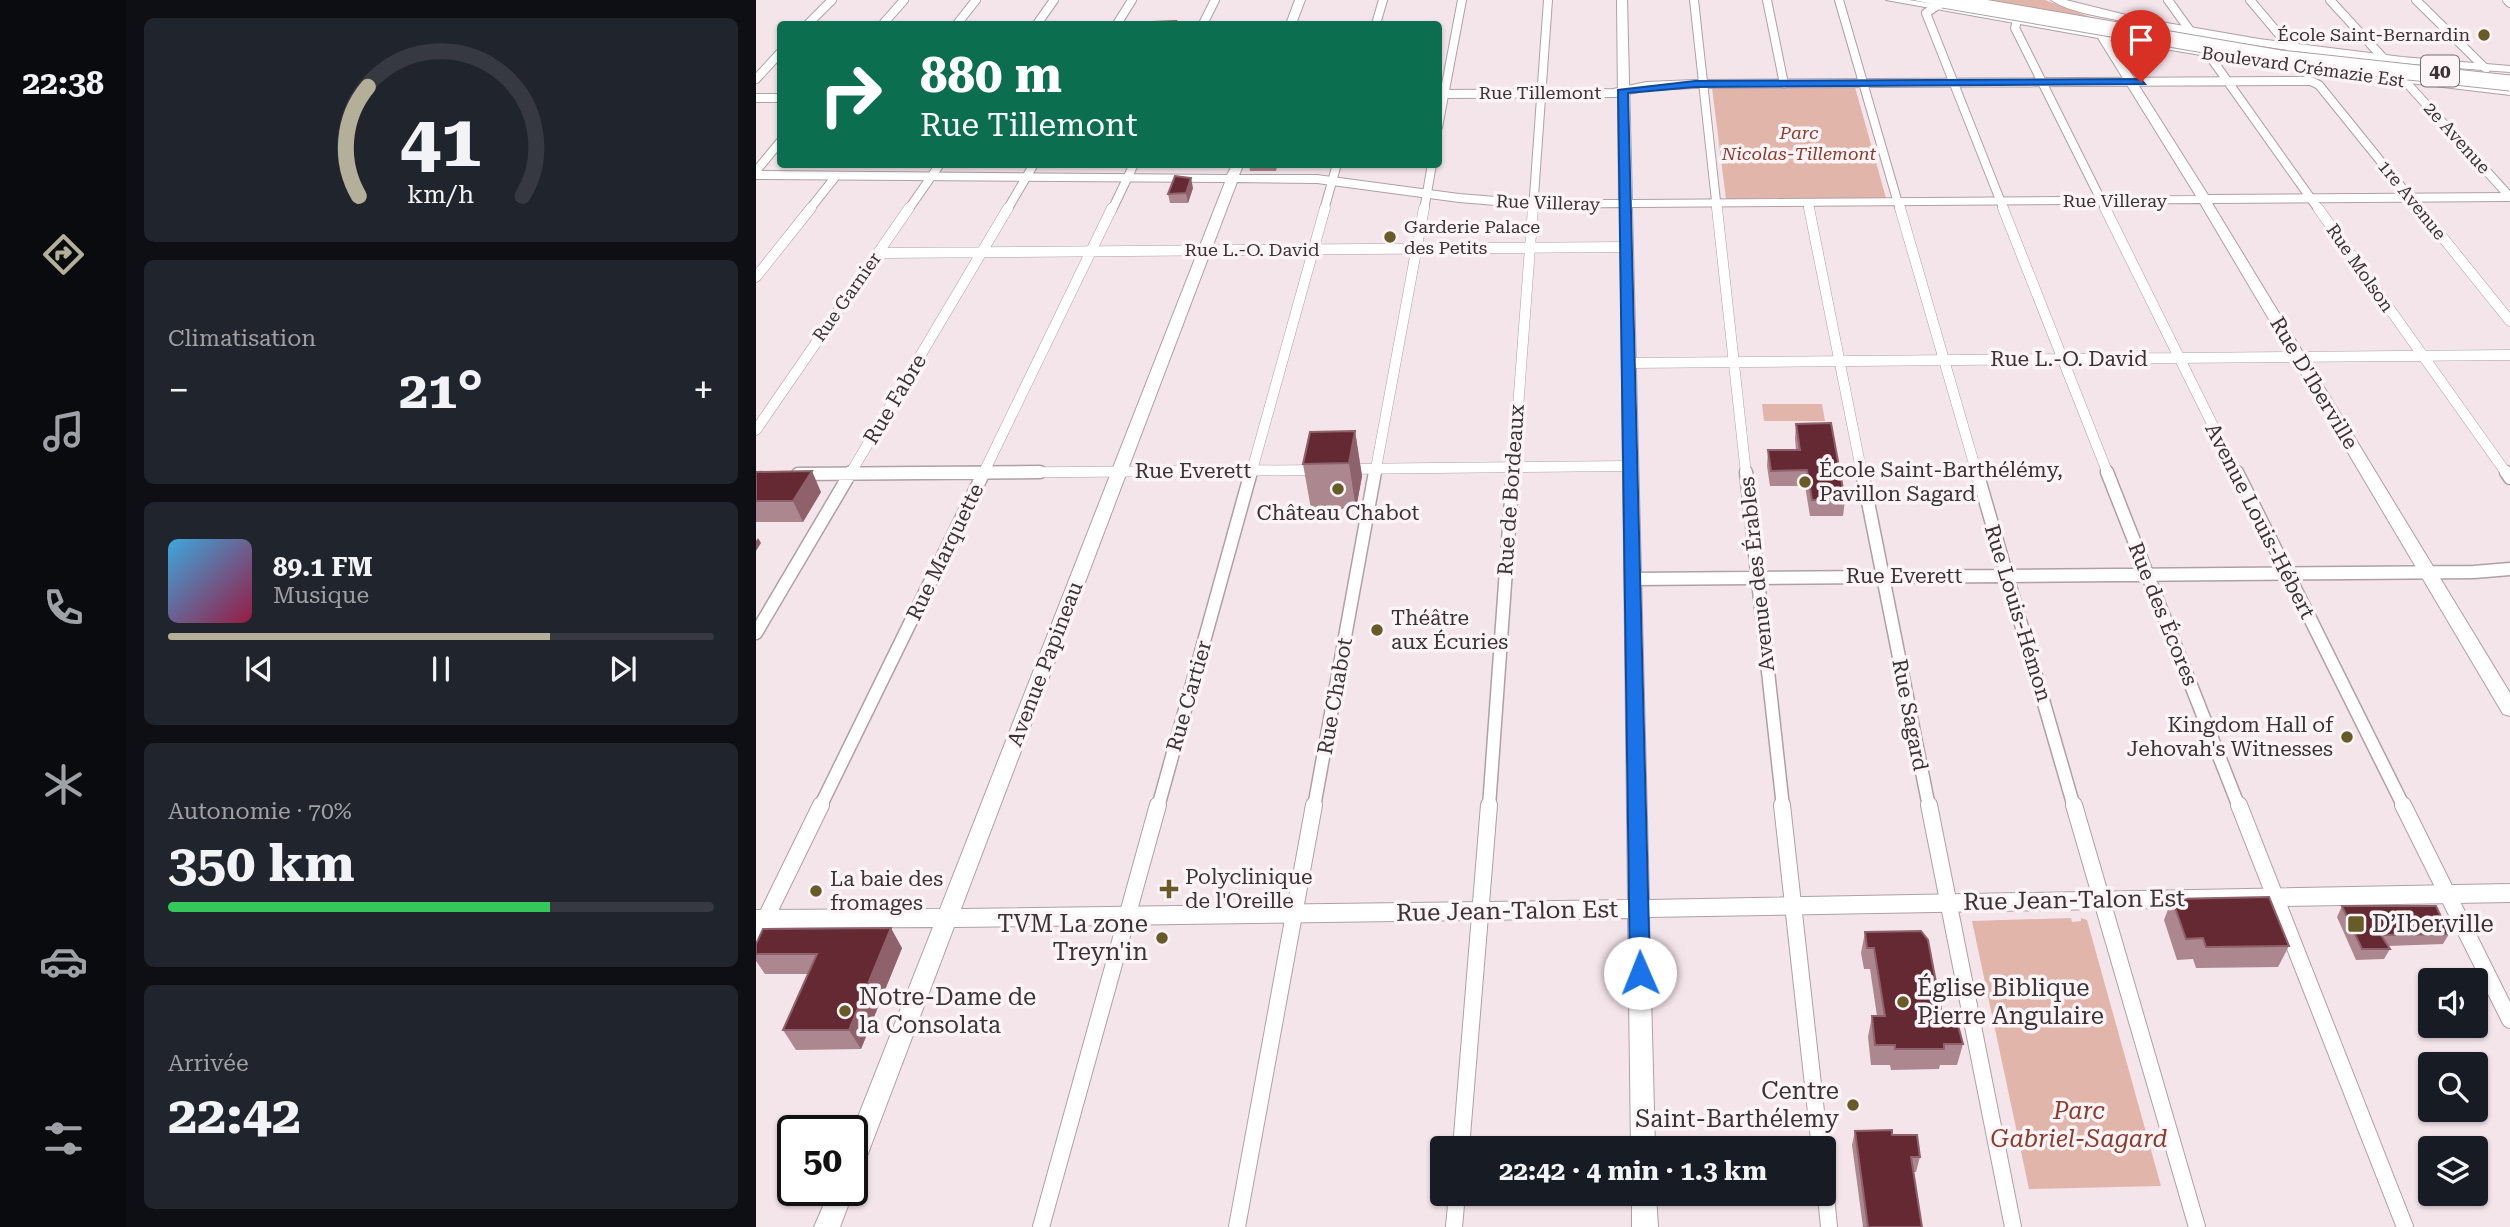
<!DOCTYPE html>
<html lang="fr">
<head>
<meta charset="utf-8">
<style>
	:root { --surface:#171b24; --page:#20242c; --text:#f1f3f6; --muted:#9ea1a6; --line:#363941; --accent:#b3af99 }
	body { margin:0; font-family:"Roboto Serif",serif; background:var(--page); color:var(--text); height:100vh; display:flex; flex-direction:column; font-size:26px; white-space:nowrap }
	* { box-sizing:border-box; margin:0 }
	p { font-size:23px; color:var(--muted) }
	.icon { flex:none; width:38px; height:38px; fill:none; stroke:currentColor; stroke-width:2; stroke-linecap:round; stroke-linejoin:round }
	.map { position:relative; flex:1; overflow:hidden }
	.drawer { display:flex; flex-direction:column; gap:18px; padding:18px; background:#0d0f14; width:630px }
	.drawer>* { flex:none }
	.banner { position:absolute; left:21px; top:21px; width:665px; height:147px; border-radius:7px; box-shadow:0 2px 5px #0004; background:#0b6e4f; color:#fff; overflow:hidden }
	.tools { position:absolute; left:1662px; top:968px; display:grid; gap:14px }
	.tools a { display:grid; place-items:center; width:70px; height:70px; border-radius:7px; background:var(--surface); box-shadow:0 2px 5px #0004; font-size:35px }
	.speed { position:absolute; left:21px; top:1115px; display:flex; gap:14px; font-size:35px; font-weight:700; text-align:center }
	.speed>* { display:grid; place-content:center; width:91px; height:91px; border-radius:50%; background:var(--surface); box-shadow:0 2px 5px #0004; line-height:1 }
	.speed .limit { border:4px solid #111; border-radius:10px; background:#fff; color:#111 }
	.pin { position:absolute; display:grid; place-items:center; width:60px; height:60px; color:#fff; margin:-72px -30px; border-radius:50% 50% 50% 0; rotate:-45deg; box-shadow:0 0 7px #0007 }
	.pin .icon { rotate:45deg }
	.me { position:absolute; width:77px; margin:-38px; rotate:359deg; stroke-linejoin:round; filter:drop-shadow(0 0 5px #0008) }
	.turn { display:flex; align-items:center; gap:24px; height:147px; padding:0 28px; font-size:32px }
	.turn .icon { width:91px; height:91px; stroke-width:2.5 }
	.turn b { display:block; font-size:49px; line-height:60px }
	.big { font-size:52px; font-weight:700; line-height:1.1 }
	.drawer .tile { flex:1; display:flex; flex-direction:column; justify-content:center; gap:10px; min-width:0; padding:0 24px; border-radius:10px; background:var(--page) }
	.drawer .dial { align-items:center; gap:0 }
	.dial svg { height:182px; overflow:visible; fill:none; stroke:var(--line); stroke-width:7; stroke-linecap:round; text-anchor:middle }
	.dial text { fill:var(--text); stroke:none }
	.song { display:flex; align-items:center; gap:21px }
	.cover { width:84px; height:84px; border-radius:10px; background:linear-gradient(135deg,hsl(200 70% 55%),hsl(340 70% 35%)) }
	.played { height:7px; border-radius:4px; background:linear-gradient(90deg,var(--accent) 70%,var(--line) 70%) }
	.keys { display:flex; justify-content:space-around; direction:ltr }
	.heat { display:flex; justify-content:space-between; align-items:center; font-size:38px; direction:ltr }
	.charge { height:10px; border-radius:5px; background:linear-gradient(90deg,#34c759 70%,var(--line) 0) }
	.trip { position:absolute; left:674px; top:1136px; width:406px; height:70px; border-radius:7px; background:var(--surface); box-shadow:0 2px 5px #0004; font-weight:700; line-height:70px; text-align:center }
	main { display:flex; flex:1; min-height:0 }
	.tabs { display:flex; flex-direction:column; width:126px; justify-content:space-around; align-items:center; background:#090b0e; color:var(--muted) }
	.tabs .icon { width:49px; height:49px }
	.tabs .active { color:var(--accent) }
	.tabs b { font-size:32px; color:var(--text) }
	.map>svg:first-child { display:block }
	.green { fill:#e2b5ab }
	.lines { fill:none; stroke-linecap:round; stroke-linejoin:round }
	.street-far3-casing { stroke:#afa0a6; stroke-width:10 }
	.street-far2-casing { stroke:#afa0a6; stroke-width:11 }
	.street-far1-casing { stroke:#afa0a6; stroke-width:15 }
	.street-casing { stroke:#afa0a6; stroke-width:18 }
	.secondary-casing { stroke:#afa0a6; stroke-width:2 }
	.highway-casing { stroke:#afa0a6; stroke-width:2 }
	.street-far3 { stroke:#fff; stroke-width:8 }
	.street-far2 { stroke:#fff; stroke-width:10 }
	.street-far1 { stroke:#fff; stroke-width:12 }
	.street { stroke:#fff; stroke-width:16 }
	.secondary { fill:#fff; fill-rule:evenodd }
	.highway { fill:#fff; fill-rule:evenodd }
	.highway-bridge-casing { stroke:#afa0a6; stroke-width:17; stroke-linecap:butt }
	.highway-bridge { stroke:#fff; stroke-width:15 }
	.wall { fill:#ac878f }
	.shaded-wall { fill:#8f616a }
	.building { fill:#642933; stroke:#8f616a; stroke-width:2 }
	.route { fill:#1a73e8; stroke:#114b97; stroke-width:2 }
	.poi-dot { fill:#675c28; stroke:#fdf4f8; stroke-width:2.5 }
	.labels { text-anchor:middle; stroke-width:7; stroke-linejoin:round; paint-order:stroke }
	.far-poi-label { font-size:18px; fill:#393336; stroke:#fdf4f8; text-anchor:end }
	.far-street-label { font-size:18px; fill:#393336; stroke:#fdf4f8 }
	.far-park-label { font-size:18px; font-style:italic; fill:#8c3a2a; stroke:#fdf4f8 }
	.shield { fill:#fdf4f8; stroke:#746d70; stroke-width:2 }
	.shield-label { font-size:19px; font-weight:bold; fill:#393336 }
	.street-label { font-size:21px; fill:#393336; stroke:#fdf4f8 }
	.poi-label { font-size:21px; fill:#393336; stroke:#fdf4f8; text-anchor:start }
	.near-street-label { font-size:24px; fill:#393336; stroke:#fdf4f8 }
	.near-poi-label { font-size:24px; fill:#393336; stroke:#fdf4f8; text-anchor:start }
	.near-park-label { font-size:24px; font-style:italic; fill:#8c3a2a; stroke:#fdf4f8 }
</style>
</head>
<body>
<main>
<nav class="tabs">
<b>22:38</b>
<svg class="icon active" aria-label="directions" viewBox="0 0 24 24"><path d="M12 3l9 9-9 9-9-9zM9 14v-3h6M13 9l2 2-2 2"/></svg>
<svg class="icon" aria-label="music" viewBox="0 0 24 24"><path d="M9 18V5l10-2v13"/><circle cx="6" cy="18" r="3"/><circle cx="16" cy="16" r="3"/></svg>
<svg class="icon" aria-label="phone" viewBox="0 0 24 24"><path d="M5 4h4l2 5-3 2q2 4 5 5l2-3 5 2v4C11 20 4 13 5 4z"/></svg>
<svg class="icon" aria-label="climate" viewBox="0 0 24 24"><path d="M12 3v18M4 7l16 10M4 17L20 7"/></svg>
<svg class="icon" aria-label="car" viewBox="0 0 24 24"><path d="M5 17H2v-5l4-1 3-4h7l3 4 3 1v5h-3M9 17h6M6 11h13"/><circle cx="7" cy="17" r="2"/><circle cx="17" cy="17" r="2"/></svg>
<svg class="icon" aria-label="filters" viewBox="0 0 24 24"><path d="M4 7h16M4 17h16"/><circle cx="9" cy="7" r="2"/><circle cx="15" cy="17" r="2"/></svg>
</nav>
<section class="drawer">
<div class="tile dial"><svg viewBox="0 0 100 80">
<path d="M14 69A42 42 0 1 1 86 69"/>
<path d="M14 69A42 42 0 0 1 18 21" stroke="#b3af99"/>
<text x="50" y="56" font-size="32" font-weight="700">41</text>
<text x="50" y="72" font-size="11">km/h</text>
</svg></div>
<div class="tile"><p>Climatisation</p>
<div class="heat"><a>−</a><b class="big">21°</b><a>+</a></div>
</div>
<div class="tile">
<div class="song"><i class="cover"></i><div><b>89.1 FM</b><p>Musique</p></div></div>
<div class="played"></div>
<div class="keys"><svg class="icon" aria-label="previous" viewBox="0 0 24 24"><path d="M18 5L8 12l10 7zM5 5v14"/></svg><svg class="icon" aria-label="pause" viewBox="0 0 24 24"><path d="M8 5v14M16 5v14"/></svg><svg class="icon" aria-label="next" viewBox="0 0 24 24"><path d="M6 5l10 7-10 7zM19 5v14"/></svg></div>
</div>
<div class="tile"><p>Autonomie · 70%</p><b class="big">350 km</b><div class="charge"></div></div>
<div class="tile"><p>Arrivée</p><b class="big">22:42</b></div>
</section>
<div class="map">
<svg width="1754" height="1227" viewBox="0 0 1754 1227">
	<rect width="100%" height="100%" fill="#f4e5eb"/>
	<path class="green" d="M1231,0H1289L1337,18V19Z
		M1099,87L1130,198L970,199L956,88Z
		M1006,404H1066L1069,421H1008Z
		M1315,918L1316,922L1325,921V918L1331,920L1405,1186L1273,1189L1216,921Z"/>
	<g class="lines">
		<g class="street-far3-casing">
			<path id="street-far3" d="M938,0L961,210
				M1011,0L1028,84
				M1083,0L1144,210
				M1412,0L1440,39
				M1494,0L1537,51
				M1574,0L1629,60
				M1660,0L1730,69
				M1751,0L1754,3
				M1179,7L1170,13L1248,210
				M1261,21L1259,28L1350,210
				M52,24L76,0
				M127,24L148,0
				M201,24L220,0
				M281,24L298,0
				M361,24L376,0
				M447,24L459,0
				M620,24L627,0
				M1455,58L1563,210
				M0,79L24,53
				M1648,80L1754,197
				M682,94L858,93L891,86L939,84L1555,81L1563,85L1664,210
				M0,98H24
				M682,127L706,0
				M0,171L24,142
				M1052,203L1053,210
				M53,210L80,176
				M152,210L184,164
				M251,210L278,164
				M356,210L378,164
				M568,210L581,164
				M668,210L676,164
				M777,210L792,0"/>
		</g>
		<g class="street-far2-casing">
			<path id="street-far2" d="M961,208L990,474
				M1053,208L1106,474
				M1144,208L1221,474
				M1247,208L1352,474
				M1349,208L1481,474
				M1562,208L1751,474
				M1663,208L1754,321
				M122,253L870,247
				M0,277L55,208
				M873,363L1754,355
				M0,430L153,208
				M588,469L874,466
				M56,474L563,470
				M94,474L252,208
				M227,474L356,208
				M495,474L569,208
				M619,474L668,208
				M757,474L777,208"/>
		</g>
		<g class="street-far1-casing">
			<path id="street-far1" d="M990,472L1027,807
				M1106,472L1173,807
				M1221,472L1318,807
				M1351,472L1483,807
				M1481,472L1648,807
				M1750,472L1754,478
				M42,474L284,472
				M877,579L1718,572L1754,569
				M0,633L95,472
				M64,807L228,472
				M402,807L495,472
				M558,807L619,472
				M733,807L757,472"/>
		</g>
		<g class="street-casing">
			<path id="street" d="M1026,805L1064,1148
				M1173,805L1257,1227
				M1318,805L1441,1227
				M1483,805L1649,1227
				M1647,805L1754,1020
				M0,938L65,805
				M705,1148L733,805
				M1068,1176L1073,1227
				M285,1227L402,805
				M481,1227L558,805
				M698,1227L701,1194"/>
		</g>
		<g class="secondary-casing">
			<path id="secondary" d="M539,0H549L540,24H530Z
				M861,0H871L876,200L1440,196L1342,38L1130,0H1153L1339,31L1344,27L1350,33L1512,60L1754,89V95L1512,66L1354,40L1452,195L1754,193V201L1456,203L1754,693V716L1747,714L1444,203L876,207L893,900L1754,884V902L893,917L899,1148H875L872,918L198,927L108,1164L105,1172L96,1175V1132L177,927L0,928V910L184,909L469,182L0,179V171L471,175L476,165L480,164L486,168L483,175H561L703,194L777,200H863ZM481,182L561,183L703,202L777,208L864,207L872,900L205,909Z
				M1295,0H1310L1382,18L1503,39L1646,57L1754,66V72C1628,63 1501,50 1377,23C1354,18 1313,13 1295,0Z
				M96,1185L98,1190L84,1227H58L74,1190H96Z
				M876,1194H900L902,1227H876Z"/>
		</g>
		<g class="highway-casing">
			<path id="highway" d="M1158,0H1187L1217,8L1211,12Z"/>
		</g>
		<use href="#street-far3" class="street-far3"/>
		<use href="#street-far2" class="street-far2"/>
		<use href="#street-far1" class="street-far1"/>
		<use href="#street" class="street"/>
		<use href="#secondary" class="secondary"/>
		<use href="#highway" class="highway"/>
		<g class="highway-bridge-casing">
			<path id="highway-bridge" d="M1187,0L1524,58L1754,83"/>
		</g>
		<use href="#highway-bridge" class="highway-bridge"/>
	</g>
	<path class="wall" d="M493,164H522L520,171H494Z
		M437,188L432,203H414L412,194Z
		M1040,424L1089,500L1087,516H1054L1049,486H1014L1011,466L1012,450H1040L1039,439Z
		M599,431L606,476L600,509H555L547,464Z
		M0,472L65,492L47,522H0Z
		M1416,899L1533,946L1522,967L1440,968L1437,959L1421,960L1408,920Z
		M1586,906L1693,934L1687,944L1632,946L1634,949L1628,959L1600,960L1581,917Z
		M1109,932L1186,1014L1207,1044L1201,1065H1184L1183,1069L1135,1070L1134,1065H1115L1112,1037L1116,1016H1121L1114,969H1108L1105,953Z
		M0,944L146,948L105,1049L40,1050L27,1030L52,974H9L0,961Z
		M1099,1131L1136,1135L1164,1157L1160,1172H1157L1166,1227H1107L1096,1145Z"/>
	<path class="shaded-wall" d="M435,178L437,188L432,203L430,193Z
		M599,431L606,476L600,509L593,463Z
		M56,471L65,492L47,522L37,501Z
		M2,538L5,543L0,551V541Z
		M135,928L146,948L105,1049L93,1030Z"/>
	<path class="building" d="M420,21L419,24H395L397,22Z
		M419,176L435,178L430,193L412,194Z
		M1075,423L1089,500H1056L1051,470L1015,471L1012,450H1044L1040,424Z
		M599,431L593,463L547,464L554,432Z
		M56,471L37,501H0V472Z
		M1513,897L1533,946L1450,947L1447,938L1430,939L1416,899Z
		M1586,906H1680L1693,934L1625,935L1634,949H1606Z
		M135,928L93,1030H27L61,954H0V944L7,929Z
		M1165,931L1172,940L1186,1014H1199L1207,1044H1188V1049H1139V1045H1119L1116,1016H1129L1118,948H1111L1109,932Z
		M1136,1130V1135H1161L1164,1157H1155L1166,1227H1112L1099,1131Z"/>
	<path class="route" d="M1385,79L1389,84L939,87L872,93L894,973L891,979L884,982L877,979L874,973L862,90L939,81Z"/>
	<g class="poi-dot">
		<circle cx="1728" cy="35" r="7"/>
		<circle cx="634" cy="237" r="7"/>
		<circle cx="1049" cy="482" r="7"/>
		<circle cx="582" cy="489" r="7"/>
		<circle cx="621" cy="630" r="7"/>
		<circle cx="1591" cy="737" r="7"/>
		<path d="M409.5 878.5h7v7h7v7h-7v7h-7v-7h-7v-7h7z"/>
		<circle cx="60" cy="891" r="7"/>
		<rect x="1591" y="915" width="18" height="18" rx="3.5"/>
		<circle cx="406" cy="938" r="7"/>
		<circle cx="1147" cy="1002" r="7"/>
		<circle cx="89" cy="1011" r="7"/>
		<circle cx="1097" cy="1105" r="7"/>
	</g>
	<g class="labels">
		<g class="far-poi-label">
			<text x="1714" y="41">École Saint-Bernardin</text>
			<text x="648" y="233" text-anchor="start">Garderie Palace<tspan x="648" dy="21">des Petits</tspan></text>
		</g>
		<g class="far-street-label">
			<text transform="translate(1547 67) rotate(8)" y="6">Boulevard Crémazie Est</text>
			<text x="784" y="99">Rue Tillemont</text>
			<text transform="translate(1701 138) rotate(48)" y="6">2e Avenue</text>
			<text transform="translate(1656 200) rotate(51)" y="6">1re Avenue</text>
			<text x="1359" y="207">Rue Villeray</text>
			<text transform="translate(792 203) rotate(2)" y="6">Rue Villeray</text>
			<text x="496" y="256">Rue L.-O. David</text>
			<text transform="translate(1604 268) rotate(55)" y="6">Rue Molson</text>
			<text transform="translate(91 297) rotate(-55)" y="6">Rue Garnier</text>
		</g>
		<g class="far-park-label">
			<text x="1043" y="139">Parc<tspan x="1043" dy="21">Nicolas-Tillemont</tspan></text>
		</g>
		<rect class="shield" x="1665" y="55.5" width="38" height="31" rx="5"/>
		<g class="shield-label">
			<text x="1684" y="78">40</text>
		</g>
		<g class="street-label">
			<text x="1313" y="366">Rue L.-O. David</text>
			<text transform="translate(1558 383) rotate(59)" y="7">Rue D'Iberville</text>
			<text transform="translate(139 399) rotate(-59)" y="7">Rue Fabre</text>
			<text x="437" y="478">Rue Everett</text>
			<text transform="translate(755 490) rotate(-86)" y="7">Rue de Bordeaux</text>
			<text transform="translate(1504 521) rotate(63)" y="7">Avenue Louis-Hébert</text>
			<text transform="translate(189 552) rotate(-64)" y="7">Rue Marquette</text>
			<text transform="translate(1001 574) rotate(-96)" y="7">Avenue des Érables</text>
			<text x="1148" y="583">Rue Everett</text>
			<text transform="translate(1262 613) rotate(73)" y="7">Rue Louis-Hémon</text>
			<text transform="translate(1407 614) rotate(68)" y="7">Rue des Écores</text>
			<text transform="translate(289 664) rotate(-69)" y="7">Avenue Papineau</text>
			<text transform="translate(433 696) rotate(-74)" y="7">Rue Cartier</text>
			<text transform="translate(579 696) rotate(-80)" y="7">Rue Chabot</text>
			<text transform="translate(1154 715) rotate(79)" y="7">Rue Sagard</text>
		</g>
		<g class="poi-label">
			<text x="1063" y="477">École Saint-Barthélémy,<tspan x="1063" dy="24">Pavillon Sagard</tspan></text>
			<text x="582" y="520" text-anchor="middle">Château Chabot</text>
			<text x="635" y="625">Théâtre<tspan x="635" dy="24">aux Écuries</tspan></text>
			<text x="1577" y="732" text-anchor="end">Kingdom Hall of<tspan x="1577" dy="24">Jehovah's Witnesses</tspan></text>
			<text x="429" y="884">Polyclinique<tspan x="429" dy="24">de l'Oreille</tspan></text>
			<text x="74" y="886">La baie des<tspan x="74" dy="24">fromages</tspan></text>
		</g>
		<g class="near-street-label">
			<text transform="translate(1318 900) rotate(-1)" y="8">Rue Jean-Talon Est</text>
			<text transform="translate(751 911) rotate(-1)" y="8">Rue Jean-Talon Est</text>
		</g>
		<g class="near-poi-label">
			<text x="392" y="932" text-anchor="end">TVM La zone<tspan x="392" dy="28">Treyn'in</tspan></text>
			<text x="1616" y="932">D’Iberville</text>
			<text x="1161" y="996">Église Biblique<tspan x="1161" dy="28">Pierre Angulaire</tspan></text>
			<text x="103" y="1005">Notre-Dame de<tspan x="103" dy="28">la Consolata</tspan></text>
			<text x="1083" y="1099" text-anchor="end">Centre<tspan x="1083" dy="28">Saint-Barthélemy</tspan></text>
		</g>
		<g class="near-park-label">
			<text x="1323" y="1119">Parc<tspan x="1323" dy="28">Gabriel-Sagard</tspan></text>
		</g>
	</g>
</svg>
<div class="tools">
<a><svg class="icon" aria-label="sound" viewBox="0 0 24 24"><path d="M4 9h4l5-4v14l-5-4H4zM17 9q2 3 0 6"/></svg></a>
<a><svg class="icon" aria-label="search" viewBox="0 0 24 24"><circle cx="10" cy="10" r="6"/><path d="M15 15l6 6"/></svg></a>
<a><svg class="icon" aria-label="layers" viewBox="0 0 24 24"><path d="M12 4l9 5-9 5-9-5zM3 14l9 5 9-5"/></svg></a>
</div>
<div class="speed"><div class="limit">50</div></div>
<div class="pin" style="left:1385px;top:82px;background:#d93025"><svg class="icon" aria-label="arrive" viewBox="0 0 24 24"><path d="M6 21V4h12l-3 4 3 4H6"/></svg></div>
<svg class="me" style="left:884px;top:973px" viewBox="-20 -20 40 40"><circle r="19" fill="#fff"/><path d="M0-13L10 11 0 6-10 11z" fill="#1a73e8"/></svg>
<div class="trip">22:42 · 4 min · 1.3 km</div>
<div class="banner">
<div class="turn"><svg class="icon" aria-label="right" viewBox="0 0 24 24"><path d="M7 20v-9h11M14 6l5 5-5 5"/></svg><div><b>880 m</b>Rue Tillemont</div></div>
</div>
</div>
</main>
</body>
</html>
